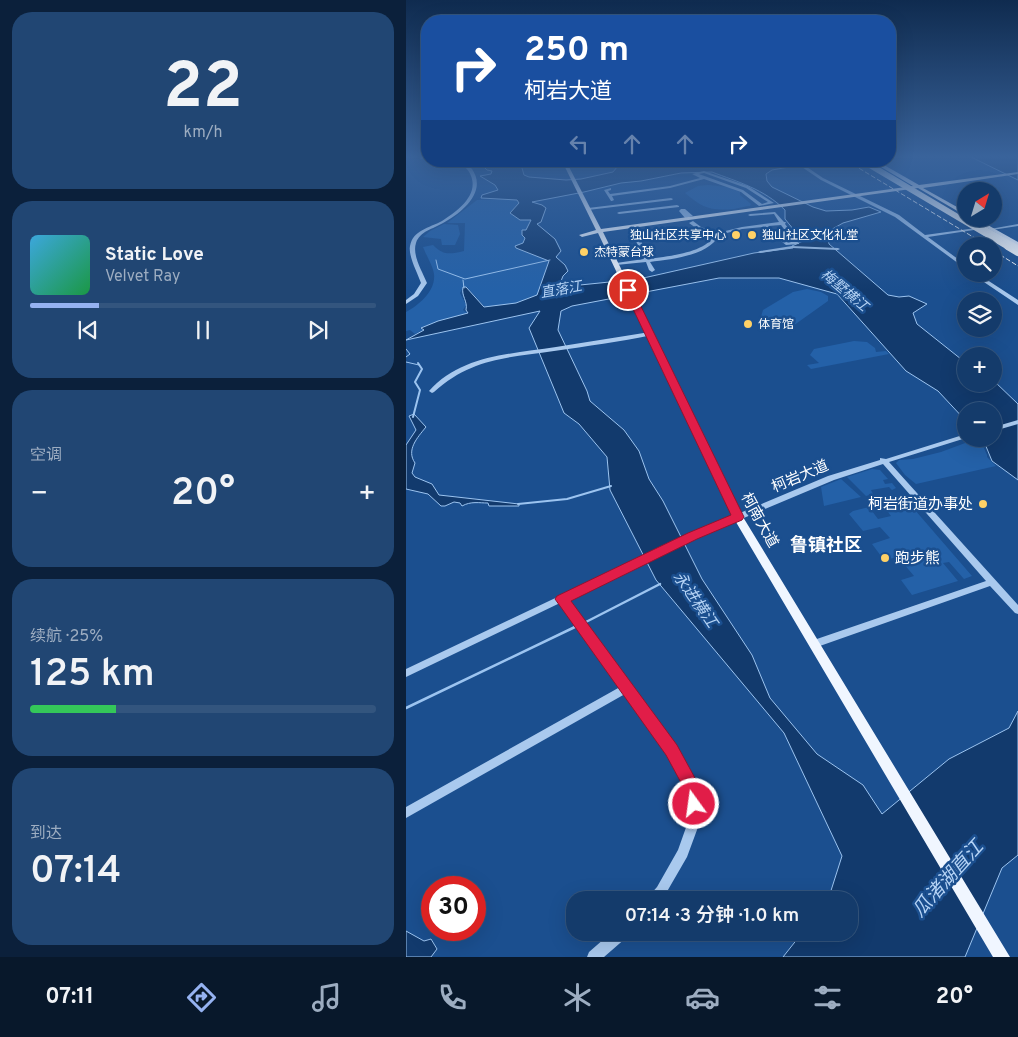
<!DOCTYPE html>
<html lang="zh">
<head>
<meta charset="utf-8">
<style>
	:root { --surface:#143b6b; --page:#214673; --text:#f1f3f6; --muted:#9dadc1; --line:#33557e; --accent:#95b2f1 }
	body { margin:0; font-family:Overpass,"Noto Sans SC",sans-serif; background:var(--page); color:var(--text); height:100vh; display:flex; flex-direction:column; font-size:19px; white-space:nowrap }
	* { box-sizing:border-box; margin:0 }
	p { font-size:16px; color:var(--muted) }
	.icon { flex:none; width:28px; height:28px; fill:none; stroke:currentColor; stroke-width:2; stroke-linecap:round; stroke-linejoin:round }
	.map { position:relative; flex:1; overflow:hidden }
	.panel { display:flex; flex-direction:column; gap:12px; padding:12px; background:#0b203b; width:406px }
	.panel>* { flex:none }
	.hud { position:absolute; left:15px; top:15px; width:475px; height:152px; border-radius:20px; box-shadow:0 5px 20px #0002,0 0 0 1px var(--line); background:#1a4fa0; color:#fff; overflow:hidden }
	.needle { width:32px; rotate:38deg }
	.controls { position:absolute; left:551px; top:182px; display:grid; gap:10px }
	.controls a { display:grid; place-items:center; width:45px; height:45px; border-radius:50%; background:var(--surface); box-shadow:0 5px 20px #0002,0 0 0 1px var(--line); font-size:25px }
	.speed { position:absolute; left:15px; top:876px; display:flex; gap:10px; font-size:25px; font-weight:700; text-align:center }
	.speed>* { display:grid; place-content:center; width:65px; height:65px; border-radius:50%; background:var(--surface); box-shadow:0 5px 20px #0002,0 0 0 1px var(--line); line-height:1 }
	.speed .limit { border:8px solid #d22; background:#fff; color:#111 }
	.pin { position:absolute; display:grid; place-items:center; width:42px; height:42px; color:#fff; margin:-21px; border:2px solid #fff; border-radius:50%; box-shadow:0 1px 5px #0007 }
	.me { position:absolute; width:55px; margin:-28px; rotate:346deg; stroke-linejoin:round; filter:drop-shadow(0 0 4px #0008) }
	.turn { display:flex; align-items:center; gap:18px; height:105px; padding:0 20px; font-size:22px }
	.turn .icon { width:65px; height:65px; stroke-width:2.5 }
	.turn b { display:block; font-size:35px; line-height:42px }
	.lanes { display:flex; align-items:center; height:48px; padding:0 20px; background:#0003; justify-content:center; gap:25px; direction:ltr }
	.lanes .off { opacity:.35 }
	.big { font-size:38px; font-weight:600; line-height:1.1 }
	.panel .widget { flex:1; display:flex; flex-direction:column; justify-content:center; gap:8px; min-width:0; padding:0 18px; border-radius:20px; background:var(--page) }
	.panel .dial { align-items:center; gap:0 }
	.dial b { font-size:65px; line-height:1 }
	.song { display:flex; align-items:center; gap:15px }
	.cover { width:60px; height:60px; border-radius:8px; background:linear-gradient(135deg,hsl(200 70% 55%),hsl(140 70% 35%)) }
	.played { height:5px; border-radius:2px; background:linear-gradient(90deg,var(--accent) 20%,var(--line) 20%) }
	.keys { display:flex; justify-content:space-around; direction:ltr }
	.heat { display:flex; justify-content:space-between; align-items:center; font-size:28px; direction:ltr }
	.charge { height:8px; border-radius:4px; background:linear-gradient(90deg,#34c759 25%,var(--line) 0) }
	.trip { position:absolute; left:160px; top:891px; width:292px; height:50px; border-radius:20px; background:var(--surface); box-shadow:0 5px 20px #0002,0 0 0 1px var(--line); font-weight:600; line-height:50px; text-align:center }
	.tabs { display:flex; height:80px; justify-content:space-around; align-items:center; background:#08182b; color:var(--muted) }
	.tabs .icon { width:35px; height:35px }
	.tabs .active { color:var(--accent) }
	.tabs b { font-size:22px; color:var(--text) }
	main { display:flex; flex:1; min-height:0 }
	.map>svg:first-child { display:block }
	.green { fill:#2461a8 }
	.water { fill:#123a6d; stroke:#9cc4f0; fill-rule:evenodd }
	.lines { fill:none; stroke-linecap:round; stroke-linejoin:round }
	.stream-far2 { stroke:#9cc4f0; stroke-width:1 }
	.stream-far1 { stroke:#9cc4f0; stroke-width:2 }
	.stream { stroke:#9cc4f0; stroke-width:2.5 }
	.minor { fill:#a9c9ee; fill-rule:evenodd }
	.major { fill:#f0f6ff; fill-rule:evenodd }
	.highway { fill:#fff; fill-rule:evenodd }
	.rail { stroke:#fff; stroke-width:1; stroke-dasharray:5 2; stroke-linecap:butt }
	.highway-bridge-far1 { stroke:#fff; stroke-width:6 }
	.highway-bridge { stroke:#fff; stroke-width:8 }
	.route { fill:#e11d48; stroke:#92132f }
	.poi-dot { fill:#ffd166; stroke:#1b4f8f; stroke-width:2 }
	.labels { text-anchor:middle; stroke-width:5; stroke-linejoin:round; paint-order:stroke }
	.far-poi-label { font-size:12px; fill:#fff; stroke:#1b4f8f; text-anchor:start }
	.far-water-label { font-size:14px; font-style:italic; fill:#b5d3f5; stroke:#1b4f8f }
	.street-label { font-size:15px; fill:#fff; stroke:#1b4f8f }
	.poi-label { font-size:15px; fill:#fff; stroke:#1b4f8f; text-anchor:end }
	.water-label { font-size:16px; font-style:italic; fill:#b5d3f5; stroke:#1b4f8f }
	.quarter-label { font-size:18px; font-weight:bold; fill:#fff; stroke:#1b4f8f }
	.near-water-label { font-size:19px; font-style:italic; fill:#b5d3f5; stroke:#1b4f8f }
</style>
</head>
<body>
<main>
<section class="panel">
<div class="widget dial"><b>22</b><p>km/h</p></div>
<div class="widget">
<div class="song"><i class="cover"></i><div><b>Static Love</b><p>Velvet Ray</p></div></div>
<div class="played"></div>
<div class="keys"><svg class="icon" aria-label="previous" viewBox="0 0 24 24"><path d="M18 5L8 12l10 7zM5 5v14"/></svg><svg class="icon" aria-label="pause" viewBox="0 0 24 24"><path d="M8 5v14M16 5v14"/></svg><svg class="icon" aria-label="next" viewBox="0 0 24 24"><path d="M6 5l10 7-10 7zM19 5v14"/></svg></div>
</div>
<div class="widget"><p>空调</p>
<div class="heat"><a>−</a><b class="big">20°</b><a>+</a></div>
</div>
<div class="widget"><p>续航 · 25%</p><b class="big">125 km</b><div class="charge"></div></div>
<div class="widget"><p>到达</p><b class="big">07:14</b></div>
</section>
<div class="map">
<svg width="612" height="957" viewBox="0 0 612 957">
	<rect width="100%" height="100%" fill="#1b4f8f"/>
	<path class="green" d="M302,185L322,187L334,192V195L345,204L344,206C339,206 334,208 328,209C304,211 297,208 279,193L292,186Z
		M104,199L111,200L113,203L104,213L114,219L125,220L120,230L117,244L109,246L110,248L144,261L131,295L110,303L79,307L61,287H57L54,293L60,305L57,310L61,313L14,328L17,330L9,334L4,330L0,331V312C13,305 30,291 28,274C27,266 20,255 17,247L27,245C38,256 44,254 58,251L59,223H41L71,200Z
		M38,224L52,225L54,234L49,245H36L35,239L17,237L24,231Z
		M401,289L415,292L422,296V301L384,328L361,322L355,317L357,310L387,292Z
		M448,341L461,342L469,348L470,352L480,351L483,354L405,369L401,365L413,363L404,355L408,349Z
		M570,439H574L581,455V457L590,466L510,484L499,475L490,463L493,460L507,459L535,452Z
		M466,469L474,470L482,479L477,480L479,484L486,483L490,488L486,490L483,487L465,490L467,494L460,496L441,477Z
		M435,479L455,497L418,506L415,487Z
		M489,501L490,503L502,502L566,576L558,579L543,562L537,563L552,581L506,595L495,580L508,576L492,557L478,560L466,544L484,538L474,527L457,531L443,514L447,511L463,507L472,519L485,516L476,504Z"/>
	<path class="water" d="M563,156H612V180Z
		M72,161H110L116,168L118,175L123,177L160,180L175,179L207,172L216,161H337L348,165L363,164L364,167H383L366,170L360,174L361,181L366,187L407,207L420,211L446,210L463,207L475,212L437,223L421,232L423,244L482,295L493,297L503,296L521,304L507,313L511,324L560,363V384H588V381L612,404V480L586,461L577,439H588V411H560V421L532,391L500,371L431,294L373,278H313L166,306L155,311L152,330L181,391L184,401L218,430L233,451L243,479L257,501L296,579L346,655L364,698L411,754L457,785L476,814L543,759L603,728L612,711V855L596,868L559,957H377L396,933L444,932V900H422L436,856L378,733L250,580L204,490L201,457L173,424L158,413L123,328L134,311L0,340L18,330L15,328L32,321L62,313L60,310C62,301 55,296 57,287H60L78,307L110,303L131,295L143,261L110,248L109,246L117,243L119,238L116,235V230H120L125,220H114L104,213L113,203L111,200L75,198L76,195L92,190L89,185L74,176L85,174L86,171L81,170ZM306,172C332,182 358,189 379,210V219L397,241L386,246L387,248L348,253L233,279L174,285L155,281L157,276L162,271L159,265L150,257L155,251L149,239L131,224L135,222L140,208L136,205L126,202L178,192L215,183L235,181L275,173Z
		M8,414L20,427C11,438 0,450 9,463L6,473L9,477L26,484L33,495L113,504V506H83L82,503C73,503 65,501 56,506L54,503L48,502L39,506H35L22,494L0,489V445L10,430L3,416Z
		M0,931L18,941L25,939L31,949L25,957H0Z"/>
	<g class="lines">
		<path class="stream-far2" d="M30,260L32,269L59,279L144,260
			M57,280L58,288
			M0,349L4,354L0,357
			M0,362L13,365"/>
		<path class="stream-far1" d="M7,417L14,390L9,382L16,369L12,363
			M112,504L161,499L205,486"/>
		<path class="stream" d="M176,624L254,584
			M0,708L171,626"/>
		<path class="minor" d="M15,157H21V159H14Z
			M53,161H57C60,164 64,166 66,169C82,192 55,213 37,223C27,229 14,231 10,243C6,255 16,271 21,283L12,296L0,304V300L8,294L15,283C12,274 2,256 4,246C7,230 23,228 36,221C50,212 73,196 65,176C63,170 58,166 53,161Z
			M387,161H392L417,178L493,215L519,235L570,228V230H568L522,237L560,265V269L489,217L415,180Z
			M298,171L342,186L368,203L353,206L335,192L298,179L264,188L206,196L208,200L206,201H205L198,190L205,188V190L202,191L204,194L264,186L294,178L286,174ZM298,173L340,188L362,202L356,204L337,190L293,174Z
			M265,198L267,199L266,200L182,210L180,209L182,208Z
			M271,205L273,206V207L213,214L211,213L213,212Z
			M275,209H279L287,216L279,218L273,211Z
			M369,212L378,222H380L379,224L393,243V244L380,245L357,227L336,229L313,235C303,256 265,259 244,262L249,270L246,272L243,270L240,262L210,265L208,264L210,263L238,259L230,241L236,236L290,228L283,223L287,221L295,227L311,233L336,227L373,222L368,214L344,216L342,215L344,214ZM375,225L388,242H383L362,226ZM295,230L308,235C300,253 262,256 243,259L235,241L239,238Z
			M612,224V226L586,230L584,229Z
			M386,246L432,248L434,249L432,250L386,248L354,253L352,252L354,251Z
			M566,274H572L612,300V305Z
			M244,332L247,334L246,335C214,342 181,346 148,351C101,358 66,358 28,392L26,393L23,391C55,355 105,354 150,347C181,342 213,337 244,332Z
			M612,420V424L588,431V427Z
			M560,434V438L483,462L612,605V614L609,613L584,586L411,647L408,648L405,647L403,644L405,641L580,581L477,464L428,480L290,538L161,600L270,747L293,789L295,819L281,857L259,895L255,900H241L243,896L251,887L272,850L283,819L281,790L262,753L219,694L0,818V807L214,687L154,603L0,677V669L284,534L422,476L474,460V458L480,459Z
			M206,932H222L221,937L198,957H181L183,952Z"/>
		<path class="major" d="M156,161H160L195,229L507,186L465,161H471L513,185L612,172V174L517,188L560,212V216L512,188L197,232L337,517L604,957H587L327,517L192,233L176,237L173,235L190,230Z
			M566,219H571L612,242V246Z"/>
		<path class="highway" d="M560,217L566,219L612,245V250L560,220Z"/>
		<path class="rail" d="M441,161L582,246
			M588,251L612,266"/>
		<path class="highway-bridge-far1" d="M457,161L604,248"/>
		<path class="highway-bridge" d="M602,246L612,252"/>
	</g>
	<linearGradient id="sky" x2="0" y2="1"><stop stop-color="#0f2b4f"/><stop offset="0.54" stop-color="#39639b"/><stop offset="1" stop-color="#39639b" stop-opacity="0"/></linearGradient>
	<rect width="612" height="290" fill="url(#sky)"/>
	<path class="route" d="M222,287L227,290L338,517L336,520L291,539L165,601L271,745L295,789L297,804L294,810L288,812L282,810L279,804V790L260,755L149,599L151,596L282,533L325,515L218,290Z"/>
	<g class="poi-dot">
		<circle cx="330" cy="235" r="5"/>
		<circle cx="346" cy="235" r="5"/>
		<circle cx="178" cy="252" r="5"/>
		<circle cx="342" cy="324" r="5"/>
		<circle cx="577" cy="504" r="5"/>
		<circle cx="479" cy="558" r="5"/>
	</g>
	<g class="labels">
		<g class="far-poi-label">
			<text x="320" y="239" text-anchor="end">独山社区共享中心</text>
			<text x="356" y="239">独山社区文化礼堂</text>
			<text x="188" y="256">杰特蒙台球</text>
			<text x="352" y="328">体育馆</text>
		</g>
		<g class="far-water-label">
			<text transform="translate(155 289) rotate(-10)" y="5">直落江</text>
			<text transform="translate(439 290) rotate(40)" y="5">梅墅横江</text>
		</g>
		<g class="street-label">
			<text transform="translate(394 476) rotate(-23)" y="5">柯岩大道</text>
			<text transform="translate(354 520) rotate(61)" y="5">柯南大道</text>
		</g>
		<g class="poi-label">
			<text x="567" y="509">柯岩街道办事处</text>
			<text x="489" y="563" text-anchor="start">跑步熊</text>
		</g>
		<g class="water-label">
			<text transform="translate(290 599) rotate(55)" y="6">永进横江</text>
		</g>
		<g class="quarter-label">
			<text x="420" y="551">鲁镇社区</text>
		</g>
		<g class="near-water-label">
			<text transform="translate(541 878) rotate(-48)" y="7">瓜渚湖直江</text>
		</g>
	</g>
</svg>
<div class="controls">
<a><svg class="needle" viewBox="-14 -14 28 28"><path d="M0-13l5 13h-10z" fill="#e53935"/><path d="M0 13l5-13h-10z" fill="#9dadc1"/></svg></a>
<a><svg class="icon" aria-label="search" viewBox="0 0 24 24"><circle cx="10" cy="10" r="6"/><path d="M15 15l6 6"/></svg></a>
<a><svg class="icon" aria-label="layers" viewBox="0 0 24 24"><path d="M12 4l9 5-9 5-9-5zM3 14l9 5 9-5"/></svg></a>
<a>+</a>
<a>−</a>
</div>
<div class="speed"><div class="limit">30</div></div>
<div class="pin" style="left:222px;top:290px;background:#d93025"><svg class="icon" aria-label="arrive" viewBox="0 0 24 24"><path d="M6 21V4h12l-3 4 3 4H6"/></svg></div>
<svg class="me" style="left:288px;top:804px" viewBox="-20 -20 40 40"><circle r="17" fill="#e11d48" stroke="#fff" stroke-width="3"/><path d="M0-11L8 9 0 5-8 9z" fill="#fff"/></svg>
<div class="trip">07:14 · 3 分钟 · 1.0 km</div>
<div class="hud">
<div class="turn"><svg class="icon" aria-label="right" viewBox="0 0 24 24"><path d="M7 20v-9h11M14 6l5 5-5 5"/></svg><div><b>250 m</b>柯岩大道</div></div>
<div class="lanes"><svg class="icon off" aria-label="left" viewBox="0 0 24 24"><path d="M17 20v-9H6M10 6l-5 5 5 5"/></svg><svg class="icon off" aria-label="ahead" viewBox="0 0 24 24"><path d="M12 20V5M6 11l6-6 6 6"/></svg><svg class="icon off" aria-label="ahead" viewBox="0 0 24 24"><path d="M12 20V5M6 11l6-6 6 6"/></svg><svg class="icon" aria-label="right" viewBox="0 0 24 24"><path d="M7 20v-9h11M14 6l5 5-5 5"/></svg></div>
</div>
</div>
</main>
<nav class="tabs">
<b>07:11</b>
<svg class="icon active" aria-label="directions" viewBox="0 0 24 24"><path d="M12 3l9 9-9 9-9-9zM9 14v-3h6M13 9l2 2-2 2"/></svg>
<svg class="icon" aria-label="music" viewBox="0 0 24 24"><path d="M9 18V5l10-2v13"/><circle cx="6" cy="18" r="3"/><circle cx="16" cy="16" r="3"/></svg>
<svg class="icon" aria-label="phone" viewBox="0 0 24 24"><path d="M5 4h4l2 5-3 2q2 4 5 5l2-3 5 2v4C11 20 4 13 5 4z"/></svg>
<svg class="icon" aria-label="climate" viewBox="0 0 24 24"><path d="M12 3v18M4 7l16 10M4 17L20 7"/></svg>
<svg class="icon" aria-label="car" viewBox="0 0 24 24"><path d="M5 17H2v-5l4-1 3-4h7l3 4 3 1v5h-3M9 17h6M6 11h13"/><circle cx="7" cy="17" r="2"/><circle cx="17" cy="17" r="2"/></svg>
<svg class="icon" aria-label="filters" viewBox="0 0 24 24"><path d="M4 7h16M4 17h16"/><circle cx="9" cy="7" r="2"/><circle cx="15" cy="17" r="2"/></svg>
<b>20°</b>
</nav>
</body>
</html>
